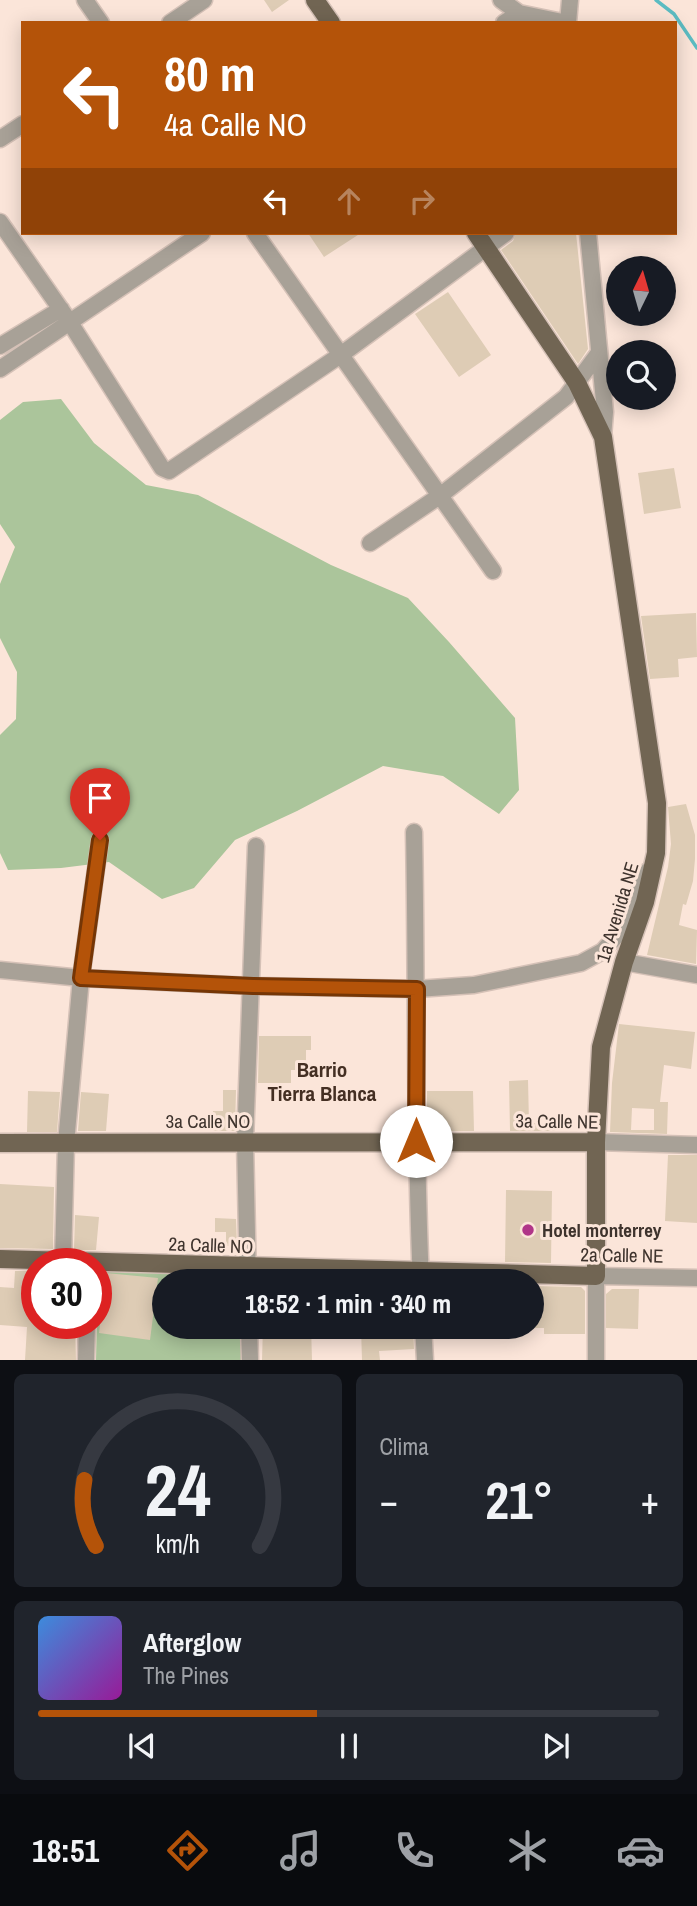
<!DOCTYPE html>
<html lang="es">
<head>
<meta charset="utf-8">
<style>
	:root { --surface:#171b24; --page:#20242c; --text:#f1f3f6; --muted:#9ea1a6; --line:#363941; --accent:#b45309 }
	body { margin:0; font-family:"Archivo Narrow",sans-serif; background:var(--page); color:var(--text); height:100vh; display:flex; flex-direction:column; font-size:26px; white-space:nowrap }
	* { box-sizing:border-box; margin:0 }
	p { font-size:23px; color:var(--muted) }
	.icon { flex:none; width:38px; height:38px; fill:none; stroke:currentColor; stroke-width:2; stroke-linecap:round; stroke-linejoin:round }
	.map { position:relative; height:1360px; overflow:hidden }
	.sheet { display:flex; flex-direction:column; gap:14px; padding:14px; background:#0d0f14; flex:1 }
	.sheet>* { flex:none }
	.top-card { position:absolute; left:21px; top:21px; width:656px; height:214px; border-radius:0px; box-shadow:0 4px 18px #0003; background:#b45309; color:#fff; overflow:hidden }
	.needle { width:46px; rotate:5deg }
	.tools { position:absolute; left:606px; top:256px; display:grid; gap:14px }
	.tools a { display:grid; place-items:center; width:70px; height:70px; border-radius:50%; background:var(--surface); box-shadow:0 4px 18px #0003; font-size:35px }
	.speed { position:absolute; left:21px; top:1248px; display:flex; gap:14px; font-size:35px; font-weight:700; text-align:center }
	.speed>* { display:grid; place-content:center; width:91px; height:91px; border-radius:50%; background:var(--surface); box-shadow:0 4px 18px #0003; line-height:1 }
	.speed .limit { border:10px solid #d22; background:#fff; color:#111 }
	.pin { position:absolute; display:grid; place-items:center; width:60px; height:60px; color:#fff; margin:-72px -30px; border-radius:50% 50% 50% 0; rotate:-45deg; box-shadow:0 0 7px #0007 }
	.pin .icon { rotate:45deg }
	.me { position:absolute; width:77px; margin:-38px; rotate:0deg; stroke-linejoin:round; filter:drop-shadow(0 0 5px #0008) }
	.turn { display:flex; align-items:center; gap:24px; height:147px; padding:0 28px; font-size:32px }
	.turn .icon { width:91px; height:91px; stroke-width:2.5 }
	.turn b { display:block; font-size:49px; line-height:60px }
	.lanes { display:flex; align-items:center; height:66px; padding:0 28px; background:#0003; justify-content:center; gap:35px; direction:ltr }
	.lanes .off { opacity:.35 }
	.big { font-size:52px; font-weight:700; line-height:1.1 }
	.sheet .tile { flex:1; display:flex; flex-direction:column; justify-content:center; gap:10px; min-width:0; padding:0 24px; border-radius:10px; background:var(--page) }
	.sheet .dial { align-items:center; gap:0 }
	.dial svg { height:182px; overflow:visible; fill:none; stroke:var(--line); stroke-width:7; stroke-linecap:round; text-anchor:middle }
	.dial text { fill:var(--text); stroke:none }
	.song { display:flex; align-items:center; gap:21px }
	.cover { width:84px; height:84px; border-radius:10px; background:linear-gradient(135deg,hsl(210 70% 55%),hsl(300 70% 35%)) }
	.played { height:7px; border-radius:4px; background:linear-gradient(90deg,var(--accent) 45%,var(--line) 45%) }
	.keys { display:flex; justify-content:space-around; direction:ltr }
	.heat { display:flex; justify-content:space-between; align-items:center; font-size:38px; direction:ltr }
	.sheet .tiles { flex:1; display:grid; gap:14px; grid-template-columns:1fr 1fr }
	.tile:last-child { grid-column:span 2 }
	.trip { position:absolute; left:152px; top:1269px; width:392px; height:70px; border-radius:35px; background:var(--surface); box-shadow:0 4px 18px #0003; font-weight:700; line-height:70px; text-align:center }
	.menu { display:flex; height:112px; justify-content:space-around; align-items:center; background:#090b0e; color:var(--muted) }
	.menu .icon { width:49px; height:49px }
	.menu .active { color:var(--accent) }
	.menu b { font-size:32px; color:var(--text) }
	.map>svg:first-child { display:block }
	.green { fill:#abc59b }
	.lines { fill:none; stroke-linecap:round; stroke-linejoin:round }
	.stream { stroke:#5cbcc2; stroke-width:3.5 }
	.building { fill:#deccb5; fill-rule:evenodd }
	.minor-casing { stroke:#d5c1b7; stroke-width:19 }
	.major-casing { stroke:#d5c1b7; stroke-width:21 }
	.minor { stroke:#a8a197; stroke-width:16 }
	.major { stroke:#716553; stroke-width:18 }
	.route-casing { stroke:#753606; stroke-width:18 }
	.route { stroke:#b45309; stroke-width:12 }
	.poi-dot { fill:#b03588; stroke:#fbe5d9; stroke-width:2.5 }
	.labels { text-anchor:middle; stroke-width:6; stroke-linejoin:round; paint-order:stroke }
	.street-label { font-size:19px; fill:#3e332d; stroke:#fbe5d9 }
	.poi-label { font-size:19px; font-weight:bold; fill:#3e332d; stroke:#fbe5d9; text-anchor:start }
	.neighbourhood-label { font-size:21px; font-weight:bold; fill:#442f23; stroke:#fbe5d9 }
</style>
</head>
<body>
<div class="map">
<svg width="697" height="1360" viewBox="0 0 697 1360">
	<rect width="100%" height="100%" fill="#fbe5d9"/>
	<path class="green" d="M61,399L94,443L146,485L198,495L331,565L408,598L449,642L515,718L519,790L499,814L443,776L383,766L297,811L235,840L194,888L162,899L109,862L61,868L8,870L0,853V735L16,719L17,672L0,638V584L15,547L0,524V420L23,402Z
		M98,1270L241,1274V1281H164V1326L241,1327V1360H96Z"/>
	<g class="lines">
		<path class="stream" d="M656,0L674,14L697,48"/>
	</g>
	<path class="building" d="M264,0H289L272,12Z
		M308,233H361L324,257Z
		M516,233H576L588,349L578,364L501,250L513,241Z
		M448,292L491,355L459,377L415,314Z
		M674,468L681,508L644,514L638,473Z
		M696,613L697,657L678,659L679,677L650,679L641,616Z
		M686,804L695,835V859L693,881L686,905L683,904L679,925L697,930L696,964L647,955L668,867L671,844L668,807Z
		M619,1024L695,1032L691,1069L664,1065L660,1102H668L667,1134L610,1132L612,1083ZM632,1108L654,1109V1130H631Z
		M259,1036H311V1050H306V1070H291V1083H258Z
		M528,1080L529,1123H557V1131H510L509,1081Z
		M223,1090H236L235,1131H213V1111H223Z
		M28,1091L60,1092L57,1132H27Z
		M427,1091H473L474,1131H427Z
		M81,1092L109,1094L106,1131H78Z
		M668,1155H697V1223L665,1221Z
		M0,1184L54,1187L53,1249L0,1248Z
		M506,1190L552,1191L551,1263L505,1262Z
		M75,1215L99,1217L96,1250H74Z
		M215,1218L236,1219L237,1246H226V1232H215Z
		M15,1271H37V1323H75L76,1360H25L27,1327L0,1325V1287L14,1288Z
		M106,1273L158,1278L150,1340L99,1333Z
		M532,1286L581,1287L585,1291V1334H544V1328H532Z
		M612,1289H639L638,1329L606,1328V1294Z
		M263,1326H311L312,1360H262Z
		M413,1326L414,1349L379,1351L380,1360H362L361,1328Z"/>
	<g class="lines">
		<g class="minor-casing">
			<path id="minor" d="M85,0L101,23
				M501,0L519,13L567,23
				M170,23L204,0
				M504,23L519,13
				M568,23L570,0
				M0,139L23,124
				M0,222L69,321L162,468L169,471L342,354L506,233
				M255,233L493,571
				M588,233L605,412L603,437
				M0,346L61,309
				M0,369L202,233
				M370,543L441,495L566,397L598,354
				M414,832C417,982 414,1131 421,1281
				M624,962L697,975
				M0,970L81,978L252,986L417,989L474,985L581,963L603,951L618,934L648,871
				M596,1142L697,1145
				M63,1261L66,1143L81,978L100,840
				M248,1281L245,1141L256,846
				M249,1326L250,1360
				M423,1326L425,1360
				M86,1360L87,1323
				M596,1360V1276L697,1278"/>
		</g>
		<g class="major-casing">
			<path id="major" d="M315,0L331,23
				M0,1143L596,1142
				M0,1259L596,1276V1142L601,1047L624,962L645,902L656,853L657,803L603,437L577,383L476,233"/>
		</g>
		<use href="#minor" class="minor"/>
		<use href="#major" class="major"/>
	</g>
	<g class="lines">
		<g class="route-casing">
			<path id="route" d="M100,840L81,978L253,986L417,989L416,1141"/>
		</g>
		<use href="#route" class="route"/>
	</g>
	<circle class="poi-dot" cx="528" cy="1230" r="7"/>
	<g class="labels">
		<g class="street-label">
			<text transform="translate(617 912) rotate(-73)" y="7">1a Avenida NE</text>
			<text x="208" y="1128">3a Calle NO</text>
			<text transform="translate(557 1121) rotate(1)" y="7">3a Calle NE</text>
			<text transform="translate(211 1245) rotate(2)" y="7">2a Calle NO</text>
			<text transform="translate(622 1255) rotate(1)" y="7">2a Calle NE</text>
		</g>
		<g class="poi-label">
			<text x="542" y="1237">Hotel monterrey</text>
		</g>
		<g class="neighbourhood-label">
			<text x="322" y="1077">Barrio<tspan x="322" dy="24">Tierra Blanca</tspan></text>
		</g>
	</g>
</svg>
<div class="tools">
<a><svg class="needle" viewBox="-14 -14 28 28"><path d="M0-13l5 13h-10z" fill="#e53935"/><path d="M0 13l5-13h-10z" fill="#9ea1a6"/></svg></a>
<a><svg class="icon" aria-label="search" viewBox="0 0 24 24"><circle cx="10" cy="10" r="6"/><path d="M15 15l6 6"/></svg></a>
</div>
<div class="speed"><div class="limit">30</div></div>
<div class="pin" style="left:100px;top:840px;background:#d93025"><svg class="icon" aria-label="arrive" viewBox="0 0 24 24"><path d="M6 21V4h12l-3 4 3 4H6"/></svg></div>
<svg class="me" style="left:416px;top:1141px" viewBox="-20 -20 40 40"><circle r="19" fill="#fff"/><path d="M0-13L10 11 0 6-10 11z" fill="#b45309"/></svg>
<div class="trip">18:52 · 1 min · 340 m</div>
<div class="top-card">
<div class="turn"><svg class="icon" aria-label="left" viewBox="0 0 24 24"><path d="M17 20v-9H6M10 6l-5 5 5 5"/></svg><div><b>80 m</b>4a Calle NO</div></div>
<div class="lanes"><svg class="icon" aria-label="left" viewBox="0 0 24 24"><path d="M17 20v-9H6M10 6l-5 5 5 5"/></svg><svg class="icon off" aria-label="ahead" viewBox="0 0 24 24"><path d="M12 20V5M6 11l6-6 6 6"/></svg><svg class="icon off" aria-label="right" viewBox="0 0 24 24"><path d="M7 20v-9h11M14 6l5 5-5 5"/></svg></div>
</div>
</div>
<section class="sheet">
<div class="tiles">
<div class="tile dial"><svg viewBox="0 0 100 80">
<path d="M14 69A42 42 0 1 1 86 69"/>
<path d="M14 69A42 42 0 0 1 9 40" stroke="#b45309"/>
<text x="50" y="56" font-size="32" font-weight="700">24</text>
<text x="50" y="72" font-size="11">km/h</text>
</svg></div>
<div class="tile"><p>Clima</p>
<div class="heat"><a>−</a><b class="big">21°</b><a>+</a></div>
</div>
<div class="tile">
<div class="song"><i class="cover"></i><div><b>Afterglow</b><p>The Pines</p></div></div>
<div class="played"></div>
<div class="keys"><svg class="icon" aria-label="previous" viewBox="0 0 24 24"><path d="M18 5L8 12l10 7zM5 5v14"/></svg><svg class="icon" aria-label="pause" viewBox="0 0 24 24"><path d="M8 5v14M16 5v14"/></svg><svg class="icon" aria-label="next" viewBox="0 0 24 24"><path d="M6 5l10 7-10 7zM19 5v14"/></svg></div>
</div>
</div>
</section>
<nav class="menu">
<b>18:51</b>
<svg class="icon active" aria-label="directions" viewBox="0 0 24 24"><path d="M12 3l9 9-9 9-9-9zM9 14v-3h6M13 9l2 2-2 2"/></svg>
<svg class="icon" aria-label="music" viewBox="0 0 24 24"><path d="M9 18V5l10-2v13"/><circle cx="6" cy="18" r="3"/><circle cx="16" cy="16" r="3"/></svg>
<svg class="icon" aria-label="phone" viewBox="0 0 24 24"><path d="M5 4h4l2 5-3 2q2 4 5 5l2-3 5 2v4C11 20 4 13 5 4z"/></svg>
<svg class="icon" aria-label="climate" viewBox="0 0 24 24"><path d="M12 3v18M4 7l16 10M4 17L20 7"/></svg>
<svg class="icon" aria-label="car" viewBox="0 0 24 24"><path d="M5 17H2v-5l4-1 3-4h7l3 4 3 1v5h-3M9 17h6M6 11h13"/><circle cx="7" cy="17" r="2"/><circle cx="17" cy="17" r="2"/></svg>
</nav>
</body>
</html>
